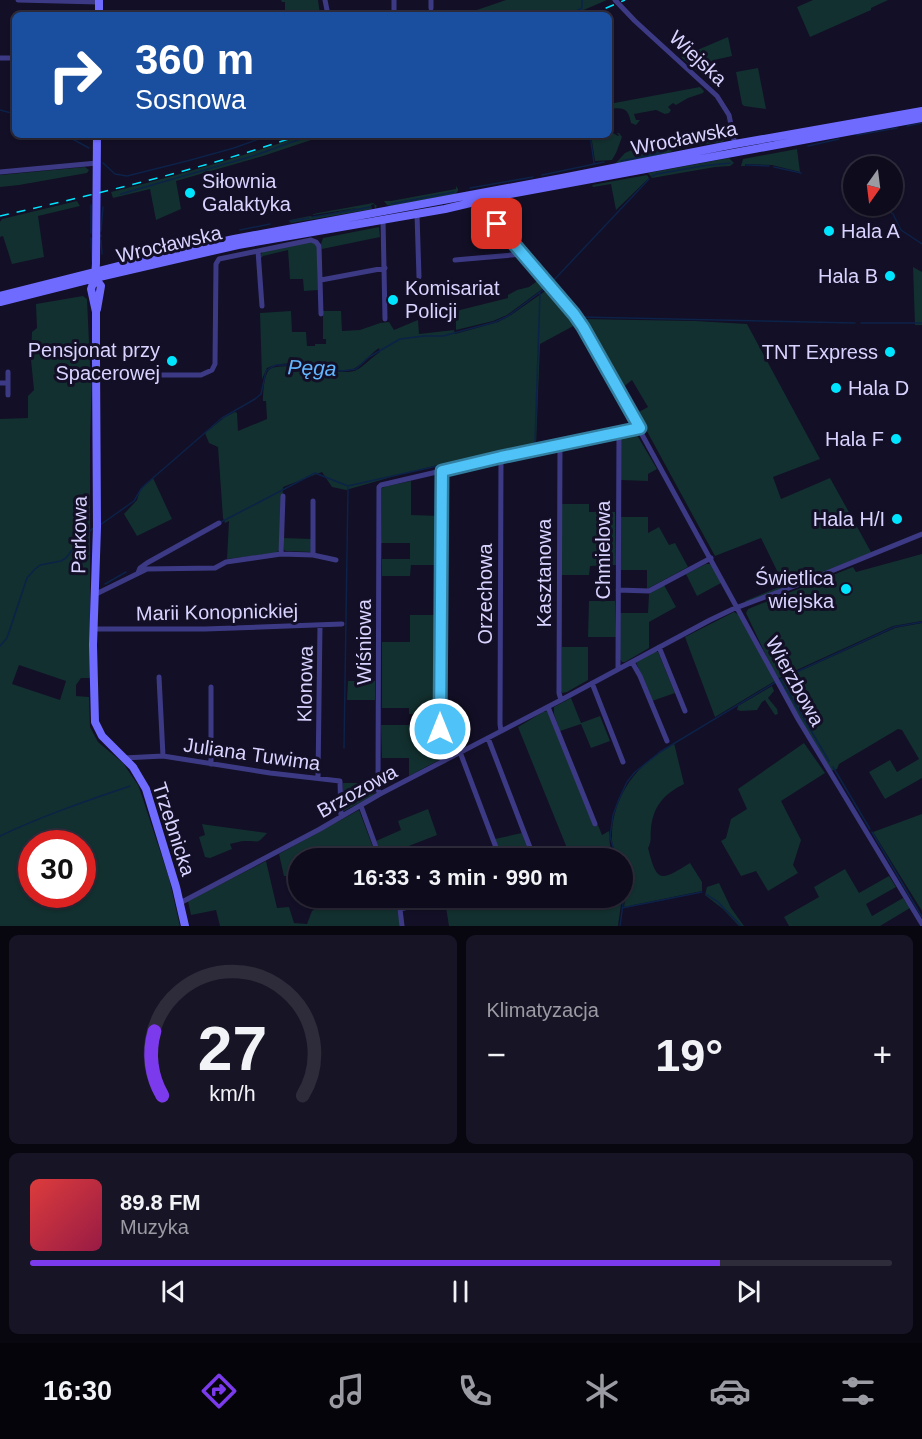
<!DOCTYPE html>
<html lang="pl">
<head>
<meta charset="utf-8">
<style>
	:root { --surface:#0e0b1c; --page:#171425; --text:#f1f3f6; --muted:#9b9ba3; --line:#2e2b3b; --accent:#7c3aed }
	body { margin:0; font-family:Arial,sans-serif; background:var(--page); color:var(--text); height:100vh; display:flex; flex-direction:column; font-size:22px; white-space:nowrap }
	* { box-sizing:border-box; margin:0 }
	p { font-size:20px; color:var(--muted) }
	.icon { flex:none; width:33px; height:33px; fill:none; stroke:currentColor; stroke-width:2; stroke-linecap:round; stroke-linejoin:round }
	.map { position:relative; height:926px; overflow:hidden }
	.side { display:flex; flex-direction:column; gap:9px; padding:9px; background:#08060f; flex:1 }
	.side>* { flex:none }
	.banner { position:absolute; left:12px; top:12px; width:600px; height:126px; border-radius:9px; box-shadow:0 2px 4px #0004,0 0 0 2px var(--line); background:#1a4fa0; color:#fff; overflow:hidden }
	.needle { width:39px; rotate:194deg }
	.fabs { position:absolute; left:843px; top:156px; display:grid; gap:12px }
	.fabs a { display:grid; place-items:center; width:60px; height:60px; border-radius:50%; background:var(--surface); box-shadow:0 2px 4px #0004,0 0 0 2px var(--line); font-size:30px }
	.speed { position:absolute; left:18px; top:830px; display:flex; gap:12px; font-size:30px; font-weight:700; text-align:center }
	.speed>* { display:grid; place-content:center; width:78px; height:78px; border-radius:50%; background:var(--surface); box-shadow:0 2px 4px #0004,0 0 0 2px var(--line); line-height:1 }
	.speed .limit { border:9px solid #d22; background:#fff; color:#111 }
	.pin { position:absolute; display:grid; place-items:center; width:51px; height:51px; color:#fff; margin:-26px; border-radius:12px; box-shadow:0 3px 9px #0006 }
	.me { position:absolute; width:66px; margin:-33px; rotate:0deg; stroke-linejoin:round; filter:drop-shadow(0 0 4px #0008) }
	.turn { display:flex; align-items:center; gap:21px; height:126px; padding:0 24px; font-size:27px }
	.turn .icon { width:78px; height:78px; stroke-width:2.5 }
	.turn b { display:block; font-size:42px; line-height:51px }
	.big { font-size:45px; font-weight:700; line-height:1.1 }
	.side .widget { flex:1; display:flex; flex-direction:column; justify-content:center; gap:9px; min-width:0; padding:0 21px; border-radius:9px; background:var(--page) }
	.side .dial { align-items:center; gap:0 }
	.dial svg { height:156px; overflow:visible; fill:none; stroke:var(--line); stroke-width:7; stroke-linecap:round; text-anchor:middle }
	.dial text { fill:var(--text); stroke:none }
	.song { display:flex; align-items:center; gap:18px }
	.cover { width:72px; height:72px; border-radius:9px; background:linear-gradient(135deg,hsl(0 70% 55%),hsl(340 70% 35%)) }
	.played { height:6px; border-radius:3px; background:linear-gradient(90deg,var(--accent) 80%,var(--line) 80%) }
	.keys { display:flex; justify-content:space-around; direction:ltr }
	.heat { display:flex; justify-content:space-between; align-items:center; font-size:33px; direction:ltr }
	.side .tiles { flex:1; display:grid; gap:9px; grid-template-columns:1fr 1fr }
	.widget:last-child { grid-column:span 2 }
	.trip { position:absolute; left:288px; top:848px; width:345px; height:60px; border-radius:30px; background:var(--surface); box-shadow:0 2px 4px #0004,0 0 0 2px var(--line); font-weight:700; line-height:60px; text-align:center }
	.menu { display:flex; height:96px; justify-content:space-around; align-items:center; background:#06040b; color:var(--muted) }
	.menu .icon { width:42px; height:42px }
	.menu .on { color:var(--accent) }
	.menu b { font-size:27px; color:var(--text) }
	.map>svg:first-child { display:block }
	.green { fill:#12302f; fill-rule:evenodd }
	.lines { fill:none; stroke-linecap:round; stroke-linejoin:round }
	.stream { stroke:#0c2248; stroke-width:1.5 }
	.street { stroke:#3d3a85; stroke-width:5 }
	.secondary { stroke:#6f6bff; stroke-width:8 }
	.rail { stroke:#00e5ff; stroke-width:1.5; stroke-dasharray:9 8; stroke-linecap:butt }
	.route-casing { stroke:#337fa1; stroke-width:15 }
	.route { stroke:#4fc3f7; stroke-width:10 }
	.poi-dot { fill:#00e5ff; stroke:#130f26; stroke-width:2 }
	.labels { text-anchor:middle; stroke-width:6; stroke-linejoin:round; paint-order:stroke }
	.street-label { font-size:20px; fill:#d9d4ff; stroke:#130f26 }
	.poi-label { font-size:20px; fill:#d9d4ff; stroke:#130f26; text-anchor:end }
	.water-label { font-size:21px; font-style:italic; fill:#62b6ff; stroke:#130f26 }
</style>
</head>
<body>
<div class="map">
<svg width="922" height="926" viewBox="0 0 922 926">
	<rect width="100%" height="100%" fill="#130f26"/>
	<path class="green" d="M281,0H318L320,15H285V2H282Z
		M506,0H607L572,15H471V12Z
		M813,0H888L871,8V10L810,37L797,7Z
		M728,37L732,56L714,60L697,71L681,57Z
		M758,68L766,109L744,106L742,104L736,72Z
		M700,87L704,91L703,93L688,98L676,105L673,103L668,107L671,110L669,113L665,114L656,110L634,114L636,120H640L636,125L631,123C628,108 624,107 609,109V104Z
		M723,128L729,131L727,138L722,142L680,147V148L668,153L614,165L625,153L636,148L681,137L682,141L704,137L708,133L713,132L714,135L719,134V129Z
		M613,133L618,136L619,135L617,133H619L622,137L616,153L612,160L595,161L591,135H609Z
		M304,135H326L263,156L176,181L181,209L156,220L150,189L113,198L111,192C177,176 240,157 304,135Z
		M797,149L800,172L772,165L745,164V166H741L743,159Z
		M729,158L734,163L730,166L715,167L652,178L648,173Z
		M85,167L89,170L87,173L19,185L0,187V175Z
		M647,175L649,178L616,210L611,184L593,187L592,185Z
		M456,186L458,189V191L455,194L391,206L387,205L384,201H391L456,189Z
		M77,201L80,206L38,216L44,257L12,264L3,236L0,237V222L2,219Z
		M373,203L377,206L375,209L374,204L371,205L372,209L291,223L289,221L290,220L310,216L313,217L357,208L313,215V214Z
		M379,227L380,237L322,249L321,244L323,238Z
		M310,242L317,244L318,290L304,291L303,279H290L288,250L263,256L260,259L261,254L263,252Z
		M913,267L922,272V325H915Z
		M540,279L545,287L507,315L493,321L456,330V311L508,298V295L517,290L529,287Z
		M548,289L573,317L577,324L540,344L536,446L450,462L402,474L346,490L332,487L322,472L283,487L281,538L279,550L276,553L227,559L229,521L225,523L223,518L218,447L209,443L205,433L225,417L235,412L237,413L238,431L267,419L266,401H263C263,394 264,373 270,369C284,360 335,376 354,371C360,370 373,356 380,352L379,348C373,352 358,368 353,369C327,375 293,355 267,368L262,379L260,313L291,311L292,332H306L307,346H315V344H326V339H323V311H341L342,331L360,330L380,323L389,322L394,330L418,320L419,334L454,330L455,334L498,322L511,315Z
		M83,296L87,299L90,365L92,376L90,441V678H81L76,685V696L89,697L90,727L98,742L123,763L138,785L141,793L169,878L180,926H0V419L28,418V396L34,390L31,360L32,332L37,328L36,304ZM19,665L66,681L60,700L12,684ZM32,843H82V894H32Z
		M581,319L695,321L747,324L820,459L773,477L781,499L830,478L871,552L922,532L746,603L745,601L784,585L761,538L715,556L637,413L648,407L632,380L622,388Z
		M625,433H634L637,435L657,469L648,474V481L621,480V438Z
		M153,478L172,519L137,536L124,514L137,500L140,490Z
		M411,481V515L440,516V565H411L410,576H382V559H410V543H381L382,488L387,486Z
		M562,504H589V512H615L616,565L590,566L589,575H561Z
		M621,517H648V533L659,527L669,545L675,543L688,567L647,589V570H621Z
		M283,538L312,539L311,552L286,551L284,550Z
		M922,554V621L893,626L777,679L746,613L748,609L853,567L856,572Z
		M706,564H710L712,566L721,583L697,596L686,574Z
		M664,585L676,607L649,622V648L625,662H622L620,659V613H648L649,594Z
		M589,601H615L616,637H588Z
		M734,612L739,615L775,681L715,717L685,637Z
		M410,615H439L437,714H409V708H382V642H410Z
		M922,623V778L885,799L869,772L890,760L897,772L919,759L902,730L898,729L839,764L837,769L831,771L778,681L895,628Z
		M562,647H588V680L567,692L562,693L561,691Z
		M655,651L658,652L675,693L652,701L636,662Z
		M348,681H375V700H347Z
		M772,686L774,691L768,698L777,709L778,714L775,715L765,700L762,702L757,710L741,711L737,710L738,706Z
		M571,698L581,723L600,716L610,741L591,748L581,724L560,731L554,714V707Z
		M548,711L573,772L594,827L598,825L602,835L609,831L610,845L615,858H571L518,727L543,712Z
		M381,725H409L410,731H438L439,760L409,776V758H382Z
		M674,743L684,784C664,794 653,806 651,829C650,837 652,841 648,848C657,884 661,881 690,863L702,882V891L624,907L626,890L623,877L622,858H617C614,850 611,843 612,835C612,809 625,783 643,766C652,757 664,751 674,743Z
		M804,743L825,773L781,801L801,840L793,865L798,873L768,891L756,871L741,876L721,841L726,838L731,819L747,809L738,789Z
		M343,783H375L376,792L372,796L344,811L343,809Z
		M428,809L437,835L383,856L376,841L401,830L398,821Z
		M359,810L377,858H298V876H284L279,854Z
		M922,814V911L873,832Z
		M202,824L208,825L267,833C256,846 258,840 245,841C240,841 235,843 230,844L232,849L210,858L205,857L199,837L205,835Z
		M522,833L528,850L502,857L495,839Z
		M266,861L277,908L289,907L294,923L307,924L312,911L321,905L315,897H392L398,911L400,926H220L216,910L191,915L188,901Z
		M845,869L859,893L889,876L896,887L866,904L872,916L903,898L910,908L880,926H789L784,917L819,897L814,887Z
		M719,883L731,908L744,926H739L723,909L705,895L707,887Z
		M461,897H622L618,926H449L445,901Z"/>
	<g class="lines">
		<path class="stream" d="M569,15L582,8V0
			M0,110L15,114
			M907,126L922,123
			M65,135L89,148
			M590,135L594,163
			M857,135L897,128
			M808,146L839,139
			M621,161L660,153L677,144L695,141L722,140L726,135
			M103,163L115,174L127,176L187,161L234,148L270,135
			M746,165L769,166
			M774,167L801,173
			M542,175L604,162
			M652,176L657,174L702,166L730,163
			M470,188L533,177
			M121,194L253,156L312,135
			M391,204L454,192
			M91,205V233
			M884,206L893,214L901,230L922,244
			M313,217L371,207
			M290,221L309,218
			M240,230L270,224
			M101,231L103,207
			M101,237V235
			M91,238L92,262
			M101,240L102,254
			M553,281L649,179
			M581,317L855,323
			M861,323H922
			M221,522L315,473L348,486L473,458L532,446L535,442L540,293
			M100,525L134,501L141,489L146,484L222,418L255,399L261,394L266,371L270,368L276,365H290L342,371L356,369L369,357L400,339L424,336H443L495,322L508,316L547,287
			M88,533L93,528
			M105,584L126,572
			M0,646L7,638L27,578L34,570L40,565L61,561L66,558L82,537
			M779,680L894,627L922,622
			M781,680L829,761
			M344,748L348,488
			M833,767L870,829
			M872,832L922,917
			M0,836C42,816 86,801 130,786
			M616,858L610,836L613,815L619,799L627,782L635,772L660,752L776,682
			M706,894L718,902L741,926
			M622,908L702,892
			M620,926L625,889L622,878"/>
		<path class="street" d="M18,0L99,2
			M325,0L328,15
			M615,0L635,21L717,96L729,115L735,145
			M431,8V0
			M394,15V0
			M0,58H15
			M0,172L97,163
			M479,201L485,210L574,314L583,327L798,719L922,924
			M417,214L419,277
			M383,219L385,319
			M258,251L262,306
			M455,260L523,254
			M321,280L385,268
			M96,375H201L212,370L215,364L216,264L219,259L311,240L316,242L319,246L321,314
			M0,383H8V395
			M8,383V372
			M560,445L559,693L561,700
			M501,457L500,724L501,731
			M442,471L440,752L444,761
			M281,554L313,555V501
			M313,555L336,560
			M138,573L140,568L147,563L219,523
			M618,590L649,591L711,558
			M94,595L147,569L215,568L226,562L281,554L283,496
			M94,629H205L342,624
			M659,647L685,711
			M632,662L640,676L667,741
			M618,669L619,432
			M159,677L163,756
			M592,683L623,762
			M548,707L595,824
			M488,738L534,858
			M460,752L500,858
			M124,758L163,756L270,773L340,781L341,817
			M211,764V687
			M318,778L320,625
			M380,794L378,790L379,487L381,485L501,457L640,428
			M361,806L380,858
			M395,897L400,909L402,926
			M180,903L320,829L380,794L561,700L710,620L733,609L797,585L922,534
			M400,909L449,897"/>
		<path class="secondary" d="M99,15V0
			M97,135L96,263L95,278L91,289L96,312V360L97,527L93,645L95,722L102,736L133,767L146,789L176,887L185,926
			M95,278L101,286L97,309
			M0,296L178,251L234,239L562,178L735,144L922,111
			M0,302L95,278L238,245L445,209L500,196L922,118"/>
		<path class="rail" d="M590,15L625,0
			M0,216C101,193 202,169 300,135"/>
	</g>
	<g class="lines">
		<g class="route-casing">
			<path id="route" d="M440,729L442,471L501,457L640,428L583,327L574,314L497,224"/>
		</g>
		<use href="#route" class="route"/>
	</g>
	<g class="poi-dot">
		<circle cx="190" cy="193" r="6"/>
		<circle cx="829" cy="231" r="6"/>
		<circle cx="890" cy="276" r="6"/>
		<circle cx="393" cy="300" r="6"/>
		<circle cx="890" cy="352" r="6"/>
		<circle cx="172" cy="361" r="6"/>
		<circle cx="836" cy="388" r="6"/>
		<circle cx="896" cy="439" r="6"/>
		<circle cx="897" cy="519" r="6"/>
		<circle cx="846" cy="589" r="6"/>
	</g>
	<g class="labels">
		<g class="street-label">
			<text transform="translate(698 58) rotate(43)" y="7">Wiejska</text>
			<text transform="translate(684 138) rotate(-11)" y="7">Wrocławska</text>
			<text transform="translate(169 244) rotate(-13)" y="7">Wrocławska</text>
			<text transform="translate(79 535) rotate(-89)" y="7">Parkowa</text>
			<text transform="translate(603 550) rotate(-90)" y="7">Chmielowa</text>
			<text transform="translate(544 573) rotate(-90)" y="7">Kasztanowa</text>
			<text transform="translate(485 594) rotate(-90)" y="7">Orzechowa</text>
			<text transform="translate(217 612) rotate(-1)" y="7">Marii Konopnickiej</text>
			<text transform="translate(364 642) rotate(-90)" y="7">Wiśniowa</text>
			<text transform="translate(795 681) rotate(61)" y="7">Wierzbowa</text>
			<text transform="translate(305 684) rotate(-89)" y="7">Klonowa</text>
			<text transform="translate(252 754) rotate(8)" y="7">Juliana Tuwima</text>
			<text transform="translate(357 791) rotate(-29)" y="7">Brzozowa</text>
			<text transform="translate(174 829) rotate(72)" y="7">Trzebnicka</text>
		</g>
		<g class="poi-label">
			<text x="202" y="188" text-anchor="start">Siłownia<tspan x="202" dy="23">Galaktyka</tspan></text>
			<text x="841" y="238" text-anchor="start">Hala A</text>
			<text x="878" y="283">Hala B</text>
			<text x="405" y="295" text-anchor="start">Komisariat<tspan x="405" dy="23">Policji</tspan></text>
			<text x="160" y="357">Pensjonat przy<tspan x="160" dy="23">Spacerowej</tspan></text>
			<text x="878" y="359">TNT Express</text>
			<text x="848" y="395" text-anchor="start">Hala D</text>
			<text x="884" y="446">Hala F</text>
			<text x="885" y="526">Hala H/I</text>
			<text x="834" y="585">Świetlica<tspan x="834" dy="23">wiejska</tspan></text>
		</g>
		<g class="water-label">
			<text transform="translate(312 368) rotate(2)" y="7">Pęga</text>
		</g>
	</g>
</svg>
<div class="fabs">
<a><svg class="needle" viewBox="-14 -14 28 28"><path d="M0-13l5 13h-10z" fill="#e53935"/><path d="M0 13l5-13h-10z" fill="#9b9ba3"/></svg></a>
</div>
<div class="speed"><div class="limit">30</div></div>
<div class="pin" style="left:497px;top:224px;background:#d93025"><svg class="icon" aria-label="arrive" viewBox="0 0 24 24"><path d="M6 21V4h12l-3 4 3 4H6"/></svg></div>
<svg class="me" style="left:440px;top:729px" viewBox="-20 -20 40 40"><circle r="17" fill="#4fc3f7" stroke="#fff" stroke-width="3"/><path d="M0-11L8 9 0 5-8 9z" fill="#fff"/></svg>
<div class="trip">16:33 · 3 min · 990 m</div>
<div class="banner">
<div class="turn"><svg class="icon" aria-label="right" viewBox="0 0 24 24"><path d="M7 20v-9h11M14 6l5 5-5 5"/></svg><div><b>360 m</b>Sosnowa</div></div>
</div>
</div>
<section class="side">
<div class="tiles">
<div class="widget dial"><svg viewBox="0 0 100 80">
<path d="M14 69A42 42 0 1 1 86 69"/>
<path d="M14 69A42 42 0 0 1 10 36" stroke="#7c3aed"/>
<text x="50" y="56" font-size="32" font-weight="700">27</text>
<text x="50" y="72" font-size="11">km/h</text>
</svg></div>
<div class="widget"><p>Klimatyzacja</p>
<div class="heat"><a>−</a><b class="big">19°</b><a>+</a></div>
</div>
<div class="widget">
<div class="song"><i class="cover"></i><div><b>89.8 FM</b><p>Muzyka</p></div></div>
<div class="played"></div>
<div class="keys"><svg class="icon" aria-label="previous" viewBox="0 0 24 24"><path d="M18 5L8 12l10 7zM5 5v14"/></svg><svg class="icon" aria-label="pause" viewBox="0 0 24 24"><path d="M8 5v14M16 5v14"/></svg><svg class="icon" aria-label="next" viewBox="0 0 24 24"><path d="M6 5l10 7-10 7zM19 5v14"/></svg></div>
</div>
</div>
</section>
<nav class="menu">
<b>16:30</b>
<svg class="icon on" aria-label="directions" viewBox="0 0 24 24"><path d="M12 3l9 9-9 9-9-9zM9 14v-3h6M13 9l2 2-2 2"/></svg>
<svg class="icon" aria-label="music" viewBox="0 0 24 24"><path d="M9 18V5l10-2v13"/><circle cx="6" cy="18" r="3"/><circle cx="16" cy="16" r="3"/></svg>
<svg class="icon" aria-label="phone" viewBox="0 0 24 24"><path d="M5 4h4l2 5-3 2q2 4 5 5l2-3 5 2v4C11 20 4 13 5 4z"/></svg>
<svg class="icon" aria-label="climate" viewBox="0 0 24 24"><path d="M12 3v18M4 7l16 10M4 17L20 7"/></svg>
<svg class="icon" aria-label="car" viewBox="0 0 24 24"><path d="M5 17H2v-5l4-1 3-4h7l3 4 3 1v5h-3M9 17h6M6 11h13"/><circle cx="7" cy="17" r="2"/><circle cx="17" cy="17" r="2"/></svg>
<svg class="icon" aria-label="filters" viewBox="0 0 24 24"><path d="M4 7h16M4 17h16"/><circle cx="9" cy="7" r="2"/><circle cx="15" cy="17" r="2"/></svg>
</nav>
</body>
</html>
